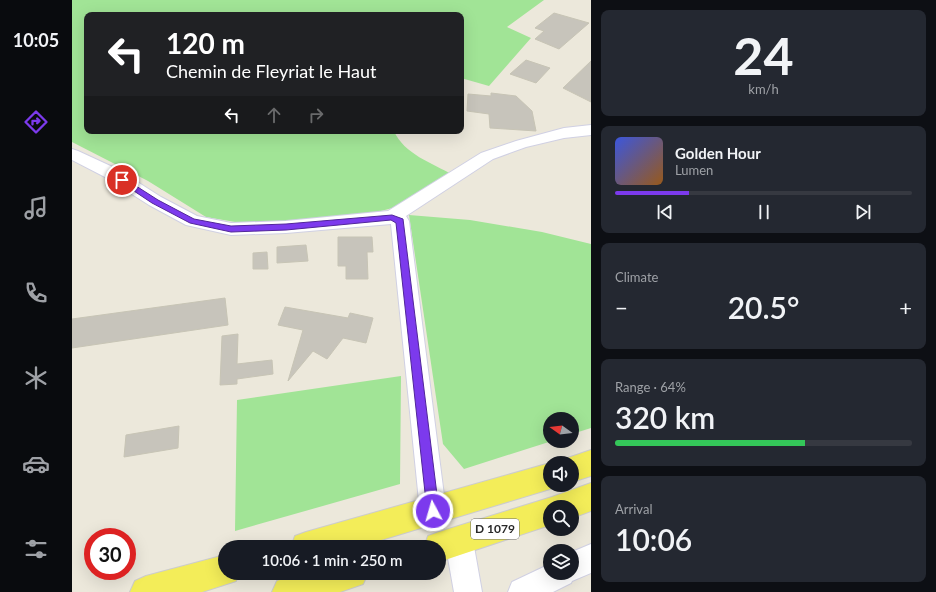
<!DOCTYPE html>
<html lang="en">
<head>
<meta charset="utf-8">
<style>
	:root { --surface:#171b24; --page:#242831; --text:#f1f3f6; --muted:#9ea1a6; --line:#363941; --accent:#7c3aed }
	body { margin:0; font-family:Lato,sans-serif; background:var(--page); color:var(--text); height:100vh; display:flex; flex-direction:column; font-size:15px; white-space:nowrap }
	* { box-sizing:border-box; margin:0 }
	p { font-size:13px; color:var(--muted) }
	.icon { flex:none; width:22px; height:22px; fill:none; stroke:currentColor; stroke-width:2; stroke-linecap:round; stroke-linejoin:round }
	.map { position:relative; flex:1; overflow:hidden }
	.details { display:flex; flex-direction:column; gap:10px; padding:10px; background:#0d0f14; width:345px }
	.details>* { flex:none }
	.hud { position:absolute; left:12px; top:12px; width:380px; height:122px; border-radius:8px; box-shadow:0 4px 16px #0002; background:#202124; color:#fff; overflow:hidden }
	.needle { width:26px; rotate:285deg }
	.tools { position:absolute; left:471px; top:412px; display:grid; gap:8px }
	.tools a { display:grid; place-items:center; width:36px; height:36px; border-radius:50%; background:var(--surface); box-shadow:0 4px 16px #0002; font-size:20px }
	.speed { position:absolute; left:12px; top:528px; display:flex; gap:8px; font-size:20px; font-weight:700; text-align:center }
	.speed>* { display:grid; place-content:center; width:52px; height:52px; border-radius:50%; background:var(--surface); box-shadow:0 4px 16px #0002; line-height:1 }
	.speed .limit { border:6px solid #d22; background:#fff; color:#111 }
	.pin { position:absolute; display:grid; place-items:center; width:34px; height:34px; color:#fff; margin:-17px; border:2px solid #fff; border-radius:50%; box-shadow:0 1px 4px #0007 }
	.me { position:absolute; width:44px; margin:-22px; rotate:354deg; stroke-linejoin:round; filter:drop-shadow(0 0 3px #0008) }
	.turn { display:flex; align-items:center; gap:14px; height:84px; padding:0 16px; font-size:18px }
	.turn .icon { width:52px; height:52px; stroke-width:2.5 }
	.turn b { display:block; font-size:28px; line-height:34px }
	.lanes { display:flex; align-items:center; height:38px; padding:0 16px; background:#0003; justify-content:center; gap:20px; direction:ltr }
	.lanes .off { opacity:.35 }
	.big { font-size:30px; font-weight:600; line-height:1.1 }
	.details .card { flex:1; display:flex; flex-direction:column; justify-content:center; gap:6px; min-width:0; padding:0 14px; border-radius:8px; background:var(--page) }
	.details .dial { align-items:center; gap:0 }
	.dial b { font-size:52px; line-height:1 }
	.song { display:flex; align-items:center; gap:12px }
	.cover { width:48px; height:48px; border-radius:6px; background:linear-gradient(135deg,hsl(230 70% 55%),hsl(30 70% 35%)) }
	.played { height:4px; border-radius:2px; background:linear-gradient(90deg,var(--accent) 25%,var(--line) 25%) }
	.keys { display:flex; justify-content:space-around; direction:ltr }
	.heat { display:flex; justify-content:space-between; align-items:center; font-size:22px; direction:ltr }
	.charge { height:6px; border-radius:3px; background:linear-gradient(90deg,#34c759 64%,var(--line) 0) }
	.trip { position:absolute; left:146px; top:540px; width:228px; height:40px; border-radius:20px; background:var(--surface); box-shadow:0 4px 16px #0002; font-weight:600; line-height:40px; text-align:center }
	main { display:flex; flex:1; min-height:0 }
	.menu { display:flex; flex-direction:column; width:72px; justify-content:space-around; align-items:center; background:#090b0e; color:var(--muted) }
	.menu .icon { width:28px; height:28px }
	.menu .selected { color:var(--accent) }
	.menu b { font-size:18px; color:var(--text) }
	.map>svg:first-child { display:block }
	.green { fill:#a1e496 }
	.building { fill:#c7c4bb; stroke:#c7c4b5 }
	.lines { fill:none; stroke-linecap:round; stroke-linejoin:round }
	.street-casing { stroke:#d0d0e3; stroke-width:2 }
	.primary-casing { stroke:#ccc; stroke-width:2 }
	.street { fill:#fff; fill-rule:evenodd }
	.primary { fill:#f3ed59; fill-rule:evenodd }
	.route { fill:#7c3aed; stroke:#51269a }
	.labels { text-anchor:middle; stroke-width:3; stroke-linejoin:round; paint-order:stroke }
	.shield { fill:#fff; stroke:#696969; stroke-width:1 }
	.shield-label { font-size:12px; font-weight:bold; fill:#292929 }
</style>
</head>
<body>
<main>
<nav class="menu">
<b>10:05</b>
<svg class="icon selected" aria-label="directions" viewBox="0 0 24 24"><path d="M12 3l9 9-9 9-9-9zM9 14v-3h6M13 9l2 2-2 2"/></svg>
<svg class="icon" aria-label="music" viewBox="0 0 24 24"><path d="M9 18V5l10-2v13"/><circle cx="6" cy="18" r="3"/><circle cx="16" cy="16" r="3"/></svg>
<svg class="icon" aria-label="phone" viewBox="0 0 24 24"><path d="M5 4h4l2 5-3 2q2 4 5 5l2-3 5 2v4C11 20 4 13 5 4z"/></svg>
<svg class="icon" aria-label="climate" viewBox="0 0 24 24"><path d="M12 3v18M4 7l16 10M4 17L20 7"/></svg>
<svg class="icon" aria-label="car" viewBox="0 0 24 24"><path d="M5 17H2v-5l4-1 3-4h7l3 4 3 1v5h-3M9 17h6M6 11h13"/><circle cx="7" cy="17" r="2"/><circle cx="17" cy="17" r="2"/></svg>
<svg class="icon" aria-label="filters" viewBox="0 0 24 24"><path d="M4 7h16M4 17h16"/><circle cx="9" cy="7" r="2"/><circle cx="15" cy="17" r="2"/></svg>
</nav>
<div class="map">
<svg width="519" height="592" viewBox="0 0 519 592">
	<rect width="100%" height="100%" fill="#ece8db"/>
	<path class="green" d="M0,0H472L435,27L459,38L417,86L389,78V15H15V131H322C332,154 360,163 381,175L328,206L286,217L209,223H169L134,217L76,181L0,142Z
		M337,215L398,220L470,232L519,244V428L500,434V419H478V441H480L392,469L371,444Z
		M329,376L328,484L163,531L165,400Z"/>
	<path class="building" d="M482,13L517,23L487,49L463,39L472,31L463,28Z
		M454,60L478,68L464,83L438,74Z
		M519,61V102L491,88Z
		M419,93L444,96L460,111L464,131L418,128L417,114L395,111L396,94L419,96Z
		M266,237H300L301,252H295L296,279H274V266H266Z
		M234,245L236,261L205,263V247Z
		M195,252L196,269H181V253Z
		M153,298L156,325L0,348V319Z
		M213,307L276,318L278,313L301,318L294,343L271,338L255,359L241,351L216,381L231,330L206,325Z
		M166,334L165,364L200,360L201,374L165,379V384L148,385L150,336Z
		M107,426L106,448L52,457L54,435Z"/>
	<g class="lines">
		<g class="street-casing">
			<path id="street" d="M519,125V135L492,138L454,147L421,159L334,216L337,221L374,511L370,520L361,524L352,520L348,511L319,224L214,233L159,235L114,225L77,205L33,177L0,160V149L6,151L45,169L89,197L125,216L159,223L214,221L316,211L409,153L444,141L492,128Z
				M387,527L397,531L401,541L410,592H382L373,541L377,531Z
				M519,544V573L500,581L499,583L481,592H436L440,582L478,564V573H500V552Z"/>
		</g>
		<g class="primary-casing">
			<path id="primary" d="M519,450V476L500,482V463H489L490,460Z
				M478,463V485H488L478,489L286,547H219L223,536L234,532Z
				M519,483V511L500,518V507H478V525L367,562V547H352L356,536L367,532L480,497Z
				M153,555V573H167L164,581L130,592H58L63,581L74,576Z
				M227,573H296L291,584L268,592H200L205,581Z"/>
		</g>
		<use href="#street" class="street"/>
		<use href="#primary" class="primary"/>
	</g>
	<path class="route" d="M50,177L86,200L122,219L159,226L214,224L320,215L331,219L367,511L365,516L361,517L357,516L355,511L324,223L319,220L214,230L159,232L118,223L80,203L47,181L46,180Z"/>
	<g class="labels">
		<rect class="shield" x="399" y="519" width="48" height="20" rx="3"/>
		<g class="shield-label">
			<text x="423" y="533">D 1079</text>
		</g>
	</g>
</svg>
<div class="tools">
<a><svg class="needle" viewBox="-14 -14 28 28"><path d="M0-13l5 13h-10z" fill="#e53935"/><path d="M0 13l5-13h-10z" fill="#9ea1a6"/></svg></a>
<a><svg class="icon" aria-label="sound" viewBox="0 0 24 24"><path d="M4 9h4l5-4v14l-5-4H4zM17 9q2 3 0 6"/></svg></a>
<a><svg class="icon" aria-label="search" viewBox="0 0 24 24"><circle cx="10" cy="10" r="6"/><path d="M15 15l6 6"/></svg></a>
<a><svg class="icon" aria-label="layers" viewBox="0 0 24 24"><path d="M12 4l9 5-9 5-9-5zM3 14l9 5 9-5"/></svg></a>
</div>
<div class="speed"><div class="limit">30</div></div>
<div class="pin" style="left:50px;top:180px;background:#d93025"><svg class="icon" aria-label="arrive" viewBox="0 0 24 24"><path d="M6 21V4h12l-3 4 3 4H6"/></svg></div>
<svg class="me" style="left:361px;top:511px" viewBox="-20 -20 40 40"><circle r="17" fill="#7c3aed" stroke="#fff" stroke-width="3"/><path d="M0-11L8 9 0 5-8 9z" fill="#fff"/></svg>
<div class="trip">10:06 · 1 min · 250 m</div>
<div class="hud">
<div class="turn"><svg class="icon" aria-label="left" viewBox="0 0 24 24"><path d="M17 20v-9H6M10 6l-5 5 5 5"/></svg><div><b>120 m</b>Chemin de Fleyriat le Haut</div></div>
<div class="lanes"><svg class="icon" aria-label="left" viewBox="0 0 24 24"><path d="M17 20v-9H6M10 6l-5 5 5 5"/></svg><svg class="icon off" aria-label="ahead" viewBox="0 0 24 24"><path d="M12 20V5M6 11l6-6 6 6"/></svg><svg class="icon off" aria-label="right" viewBox="0 0 24 24"><path d="M7 20v-9h11M14 6l5 5-5 5"/></svg></div>
</div>
</div>
<section class="details">
<div class="card dial"><b>24</b><p>km/h</p></div>
<div class="card">
<div class="song"><i class="cover"></i><div><b>Golden Hour</b><p>Lumen</p></div></div>
<div class="played"></div>
<div class="keys"><svg class="icon" aria-label="previous" viewBox="0 0 24 24"><path d="M18 5L8 12l10 7zM5 5v14"/></svg><svg class="icon" aria-label="pause" viewBox="0 0 24 24"><path d="M8 5v14M16 5v14"/></svg><svg class="icon" aria-label="next" viewBox="0 0 24 24"><path d="M6 5l10 7-10 7zM19 5v14"/></svg></div>
</div>
<div class="card"><p>Climate</p>
<div class="heat"><a>−</a><b class="big">20.5°</b><a>+</a></div>
</div>
<div class="card"><p>Range · 64%</p><b class="big">320 km</b><div class="charge"></div></div>
<div class="card"><p>Arrival</p><b class="big">10:06</b></div>
</section>
</main>
</body>
</html>
